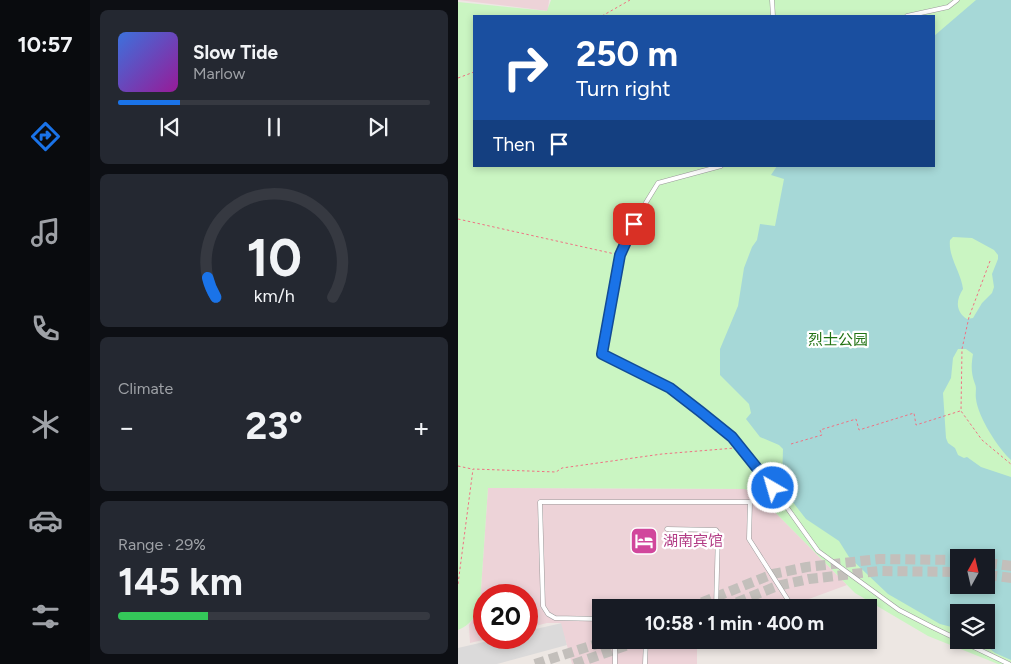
<!DOCTYPE html>
<html lang="en">
<head>
<meta charset="utf-8">
<style>
	:root { --surface:#171b24; --page:#242831; --text:#f1f3f6; --muted:#9ea1a6; --line:#363941; --accent:#1a73e8 }
	body { margin:0; font-family:Figtree,"Noto Sans SC",sans-serif; background:var(--page); color:var(--text); height:100vh; display:flex; flex-direction:column; font-size:19px; white-space:nowrap }
	* { box-sizing:border-box; margin:0 }
	p { font-size:16px; color:var(--muted) }
	.icon { flex:none; width:28px; height:28px; fill:none; stroke:currentColor; stroke-width:2; stroke-linecap:round; stroke-linejoin:round }
	.map { position:relative; flex:1; overflow:hidden }
	.details { display:flex; flex-direction:column; gap:10px; padding:10px; background:#0d0f14; width:368px }
	.details>* { flex:none }
	.guide { position:absolute; left:15px; top:15px; width:462px; height:152px; border-radius:0px; box-shadow:0 2px 8px #0003; background:#1a4fa0; color:#fff; overflow:hidden }
	.needle { width:32px; rotate:8deg }
	.tools { position:absolute; left:492px; top:549px; display:grid; gap:10px }
	.tools a { display:grid; place-items:center; width:45px; height:45px; border-radius:0px; background:var(--surface); box-shadow:0 2px 8px #0003; font-size:25px }
	.speed { position:absolute; left:15px; top:584px; display:flex; gap:10px; font-size:25px; font-weight:700; text-align:center }
	.speed>* { display:grid; place-content:center; width:65px; height:65px; border-radius:50%; background:var(--surface); box-shadow:0 2px 8px #0003; line-height:1 }
	.speed .limit { border:8px solid #d22; background:#fff; color:#111 }
	.pin { position:absolute; display:grid; place-items:center; width:42px; height:42px; color:#fff; margin:-21px; border-radius:10px; box-shadow:0 2px 8px #0006 }
	.me { position:absolute; width:55px; margin:-28px; rotate:322deg; stroke-linejoin:round; filter:drop-shadow(0 0 4px #0008) }
	.turn { display:flex; align-items:center; gap:18px; height:105px; padding:0 20px; font-size:22px }
	.turn .icon { width:65px; height:65px; stroke-width:2.5 }
	.turn b { display:block; font-size:35px; line-height:42px }
	.then { display:flex; align-items:center; height:48px; padding:0 20px; background:#0003; gap:10px; font-size:19px }
	.big { font-size:38px; font-weight:700; line-height:1.1 }
	.details .widget { flex:1; display:flex; flex-direction:column; justify-content:center; gap:8px; min-width:0; padding:0 18px; border-radius:8px; background:var(--page) }
	.details .dial { align-items:center; gap:0 }
	.dial svg { height:130px; overflow:visible; fill:none; stroke:var(--line); stroke-width:7; stroke-linecap:round; text-anchor:middle }
	.dial text { fill:var(--text); stroke:none }
	.song { display:flex; align-items:center; gap:15px }
	.cover { width:60px; height:60px; border-radius:8px; background:linear-gradient(135deg,hsl(220 70% 55%),hsl(300 70% 35%)) }
	.played { height:5px; border-radius:2px; background:linear-gradient(90deg,var(--accent) 20%,var(--line) 20%) }
	.keys { display:flex; justify-content:space-around; direction:ltr }
	.heat { display:flex; justify-content:space-between; align-items:center; font-size:28px; direction:ltr }
	.charge { height:8px; border-radius:4px; background:linear-gradient(90deg,#34c759 29%,var(--line) 0) }
	.trip { position:absolute; left:134px; top:599px; width:285px; height:50px; border-radius:0px; background:var(--surface); box-shadow:0 2px 8px #0003; font-weight:700; line-height:50px; text-align:center }
	main { display:flex; flex:1; min-height:0 }
	.tabs { display:flex; flex-direction:column; width:90px; justify-content:space-around; align-items:center; background:#090b0e; color:var(--muted) }
	.tabs .icon { width:35px; height:35px }
	.tabs .on { color:var(--accent) }
	.tabs b { font-size:22px; color:var(--text) }
	.map>svg:first-child { display:block }
	.residential { fill:#dbdada }
	.commercial { fill:#edd3d8 }
	.park { fill:#caf5c2; fill-rule:evenodd }
	.water { fill:#a6d8d7; fill-rule:evenodd }
	.lines { fill:none; stroke-linecap:round; stroke-linejoin:round }
	.secondary-tunnel { stroke:#c3bfbb; stroke-width:10; stroke-dasharray:10 5; stroke-linecap:butt }
	.service-casing { stroke:#9a9a9a; stroke-width:5 }
	.path { stroke:#ef7283; stroke-width:1; stroke-dasharray:2.5 2.5; stroke-linecap:butt }
	.service { stroke:#fff; stroke-width:4 }
	.route-casing { stroke:#114b97; stroke-width:12 }
	.route { stroke:#1a73e8; stroke-width:9 }
	.labels { text-anchor:middle; stroke-width:4.5; stroke-linejoin:round; paint-order:stroke }
	.park-label { font-size:15px; fill:#217213; stroke:#fff }
	.hotel-label { font-size:15px; fill:#b23c85; stroke:#fff; text-anchor:start }
</style>
</head>
<body>
<main>
<nav class="tabs">
<b>10:57</b>
<svg class="icon on" aria-label="directions" viewBox="0 0 24 24"><path d="M12 3l9 9-9 9-9-9zM9 14v-3h6M13 9l2 2-2 2"/></svg>
<svg class="icon" aria-label="music" viewBox="0 0 24 24"><path d="M9 18V5l10-2v13"/><circle cx="6" cy="18" r="3"/><circle cx="16" cy="16" r="3"/></svg>
<svg class="icon" aria-label="phone" viewBox="0 0 24 24"><path d="M5 4h4l2 5-3 2q2 4 5 5l2-3 5 2v4C11 20 4 13 5 4z"/></svg>
<svg class="icon" aria-label="climate" viewBox="0 0 24 24"><path d="M12 3v18M4 7l16 10M4 17L20 7"/></svg>
<svg class="icon" aria-label="car" viewBox="0 0 24 24"><path d="M5 17H2v-5l4-1 3-4h7l3 4 3 1v5h-3M9 17h6M6 11h13"/><circle cx="7" cy="17" r="2"/><circle cx="17" cy="17" r="2"/></svg>
<svg class="icon" aria-label="filters" viewBox="0 0 24 24"><path d="M4 7h16M4 17h16"/><circle cx="9" cy="7" r="2"/><circle cx="15" cy="17" r="2"/></svg>
</nav>
<section class="details">
<div class="widget">
<div class="song"><i class="cover"></i><div><b>Slow Tide</b><p>Marlow</p></div></div>
<div class="played"></div>
<div class="keys"><svg class="icon" aria-label="previous" viewBox="0 0 24 24"><path d="M18 5L8 12l10 7zM5 5v14"/></svg><svg class="icon" aria-label="pause" viewBox="0 0 24 24"><path d="M8 5v14M16 5v14"/></svg><svg class="icon" aria-label="next" viewBox="0 0 24 24"><path d="M6 5l10 7-10 7zM19 5v14"/></svg></div>
</div>
<div class="widget dial"><svg viewBox="0 0 100 80">
<path d="M14 69A42 42 0 1 1 86 69"/>
<path d="M14 69A42 42 0 0 1 9 57" stroke="#1a73e8"/>
<text x="50" y="56" font-size="32" font-weight="700">10</text>
<text x="50" y="72" font-size="11">km/h</text>
</svg></div>
<div class="widget"><p>Climate</p>
<div class="heat"><a>−</a><b class="big">23°</b><a>+</a></div>
</div>
<div class="widget"><p>Range · 29%</p><b class="big">145 km</b><div class="charge"></div></div>
</section>
<div class="map">
<svg width="554" height="664" viewBox="0 0 554 664">
	<rect width="100%" height="100%" fill="#ede7e3"/>
	<path class="residential" d="M104,623L109,645L39,664H0V648L43,638H69V631Z"/>
	<path class="commercial" d="M0,0H91L90,11Z
		M30,488L287,489L303,498L389,585L329,607L142,608V640H239V664H114L103,623H89L69,628V595H26V638H33L12,643L11,625L19,612L22,603Z"/>
	<path class="park" d="M93,0H553V664H540L470,636L397,593L303,498L287,489L30,488L22,603C18,617 12,625 0,630V2L89,11ZM16,16H476V166H16ZM501,558H529V585H501ZM501,612H529V640H501Z"/>
	<path class="water" d="M518,0H553V460C540,448 520,417 518,399C517,394 519,388 517,384C513,373 513,366 515,354L508,349H500L495,358L493,378L485,393L488,438L490,443L497,448L500,455L506,458L509,457L523,467L553,477V660L537,653L521,640H529V612H501V629L482,624L430,594L391,557L381,541L348,519L330,496L324,482L325,449L321,445L302,437L288,419L293,413L291,404L262,375V349L280,306L286,268L294,247L299,240L302,224L317,226L326,179L313,175L319,166H476V36ZM495,237L514,238L536,250L540,255V259L534,274L536,287L534,293L524,303L515,318L509,319C497,311 498,300 505,289C503,272 490,257 492,240ZM501,558H529V585H501Z"/>
	<g class="lines">
		<path class="secondary-tunnel" d="M529,563L554,566
			M529,575L554,578
			M230,608L315,574L349,567L421,559L501,560
			M265,608L319,586L351,579L421,571L501,572
			M77,664L151,640
			M116,664L184,640"/>
		<g class="service-casing">
			<path id="service" d="M314,0L315,16
				M449,16L490,7L499,0
				M263,166L200,183L184,209L162,255L144,354L212,388L274,437L315,488L360,551L441,610L474,627L551,664
				M209,529L258,530L260,533L258,608
				M154,608C164,602 178,601 187,608
				M142,619L97,618L90,614L85,606L82,502H292L291,539L330,600L310,608
				M157,664V640
				M187,664L188,640"/>
		</g>
		<path class="path" d="M144,16L172,0
			M0,78L16,72
			M0,219L157,254
			M532,261L511,317L504,349L503,411L524,440L554,465
			M333,444L364,435L362,430L398,419L401,430L456,413L458,425L502,411
			M0,466L14,469
			M0,584L15,469L98,472L104,468L204,454L277,448"/>
		<use href="#service" class="service"/>
	</g>
	<g class="lines">
		<g class="route-casing">
			<path id="route" d="M176,224L162,255L144,354L212,388L243,412L274,437L315,488"/>
		</g>
		<use href="#route" class="route"/>
	</g>
	<defs>
		<g id="hotel-square" transform="scale(1.4375)"><rect x="-9" y="-9" width="18" height="18" rx="4" fill="#d1479c" stroke="#fff"/><path d="M-6-4.5h1.5V1H6V5H4.5V3h-9V5H-6ZM-4 0a1.8 1.8 0 1 1 3.6 0ZM.5 0V-2.5h3Q6-2.5 6 0Z" fill="#fff"/></g>
	</defs>
	<g fill-rule="evenodd">
		<use href="#hotel-square" x="186" y="541"/>
	</g>
	<g class="labels">
		<g class="park-label">
			<text x="380" y="345">烈士公园</text>
		</g>
		<g class="hotel-label">
			<text x="205" y="546">湖南宾馆</text>
		</g>
	</g>
</svg>
<div class="tools">
<a><svg class="needle" viewBox="-14 -14 28 28"><path d="M0-13l5 13h-10z" fill="#e53935"/><path d="M0 13l5-13h-10z" fill="#9ea1a6"/></svg></a>
<a><svg class="icon" aria-label="layers" viewBox="0 0 24 24"><path d="M12 4l9 5-9 5-9-5zM3 14l9 5 9-5"/></svg></a>
</div>
<div class="speed"><div class="limit">20</div></div>
<div class="pin" style="left:176px;top:224px;background:#d93025"><svg class="icon" aria-label="arrive" viewBox="0 0 24 24"><path d="M6 21V4h12l-3 4 3 4H6"/></svg></div>
<svg class="me" style="left:315px;top:488px" viewBox="-20 -20 40 40"><circle r="17" fill="#1a73e8" stroke="#fff" stroke-width="3"/><path d="M0-11L8 9 0 5-8 9z" fill="#fff"/></svg>
<div class="trip">10:58 · 1 min · 400 m</div>
<div class="guide">
<div class="turn"><svg class="icon" aria-label="right" viewBox="0 0 24 24"><path d="M7 20v-9h11M14 6l5 5-5 5"/></svg><div><b>250 m</b>Turn right</div></div>
<div class="then">Then<svg class="icon" aria-label="arrive" viewBox="0 0 24 24"><path d="M6 21V4h12l-3 4 3 4H6"/></svg></div>
</div>
</div>
</main>
</body>
</html>
